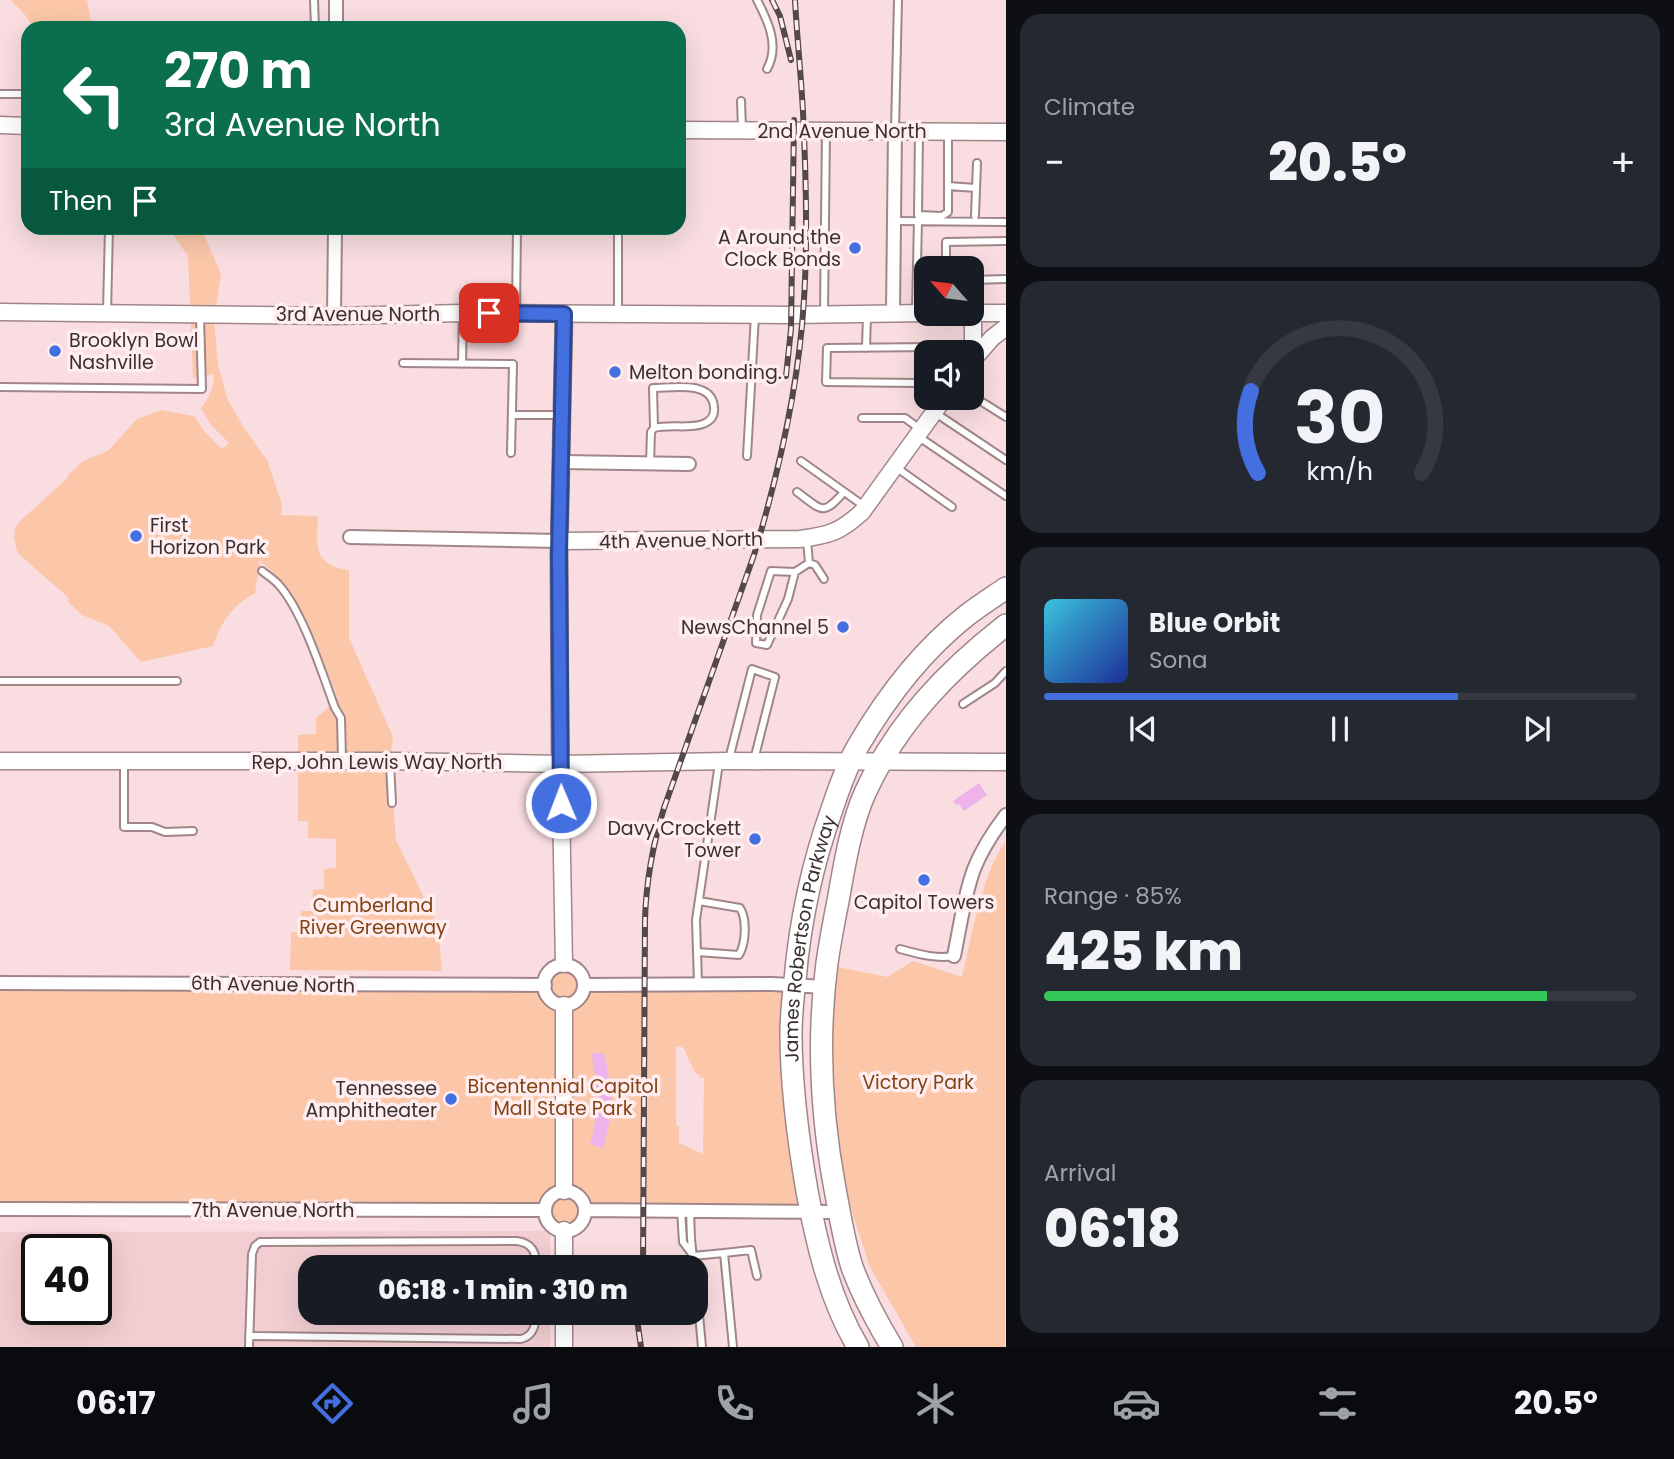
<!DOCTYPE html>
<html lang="en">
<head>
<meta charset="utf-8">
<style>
	:root { --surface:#171b24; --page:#242831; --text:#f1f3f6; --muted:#9ea1a6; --line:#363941; --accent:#446fe0 }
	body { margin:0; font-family:Poppins,sans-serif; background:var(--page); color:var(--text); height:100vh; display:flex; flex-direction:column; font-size:26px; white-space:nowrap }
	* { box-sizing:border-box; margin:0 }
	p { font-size:23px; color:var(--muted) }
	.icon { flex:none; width:38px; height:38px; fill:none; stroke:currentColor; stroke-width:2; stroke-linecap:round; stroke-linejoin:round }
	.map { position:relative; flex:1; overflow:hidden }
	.drawer { display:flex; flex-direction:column; gap:14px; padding:14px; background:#0d0f14; width:668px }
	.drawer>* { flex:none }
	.top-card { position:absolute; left:21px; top:21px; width:665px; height:214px; border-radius:21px; box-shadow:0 7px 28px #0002; background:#0b6e4f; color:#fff; overflow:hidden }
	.needle { width:46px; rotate:298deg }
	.tools { position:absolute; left:914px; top:256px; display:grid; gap:14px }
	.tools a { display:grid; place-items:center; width:70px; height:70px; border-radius:14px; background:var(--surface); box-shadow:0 7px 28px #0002; font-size:35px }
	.speed { position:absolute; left:21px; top:1234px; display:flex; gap:14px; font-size:35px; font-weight:700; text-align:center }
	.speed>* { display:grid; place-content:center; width:91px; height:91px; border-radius:50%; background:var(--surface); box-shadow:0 7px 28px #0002; line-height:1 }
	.speed .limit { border:4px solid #111; border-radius:10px; background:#fff; color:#111 }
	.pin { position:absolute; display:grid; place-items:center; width:60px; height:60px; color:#fff; margin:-30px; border-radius:14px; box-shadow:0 4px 10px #0006 }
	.me { position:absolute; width:77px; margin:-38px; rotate:359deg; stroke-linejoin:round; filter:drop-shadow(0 0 5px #0008) }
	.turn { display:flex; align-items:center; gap:24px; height:147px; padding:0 28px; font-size:32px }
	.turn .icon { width:91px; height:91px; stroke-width:2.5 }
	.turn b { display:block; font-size:49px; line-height:60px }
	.then { display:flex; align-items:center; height:66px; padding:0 28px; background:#0003; gap:14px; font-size:26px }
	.big { font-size:52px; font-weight:800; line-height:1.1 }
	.drawer .card { flex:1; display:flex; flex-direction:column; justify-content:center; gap:10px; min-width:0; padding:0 24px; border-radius:21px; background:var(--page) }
	.drawer .dial { align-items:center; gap:0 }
	.dial svg { height:182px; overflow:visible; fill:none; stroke:var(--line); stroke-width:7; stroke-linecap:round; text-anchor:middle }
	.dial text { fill:var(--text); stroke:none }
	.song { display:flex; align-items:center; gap:21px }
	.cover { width:84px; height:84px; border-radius:10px; background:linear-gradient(135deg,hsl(190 70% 55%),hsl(230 70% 35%)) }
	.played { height:7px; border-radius:4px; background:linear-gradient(90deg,var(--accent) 70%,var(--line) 70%) }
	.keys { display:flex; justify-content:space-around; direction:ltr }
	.heat { display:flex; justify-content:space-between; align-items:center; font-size:38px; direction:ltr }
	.charge { height:10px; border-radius:5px; background:linear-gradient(90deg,#34c759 85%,var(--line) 0) }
	.trip { position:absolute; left:298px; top:1255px; width:410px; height:70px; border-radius:21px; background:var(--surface); box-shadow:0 7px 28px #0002; font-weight:800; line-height:70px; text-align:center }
	.menu { display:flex; height:112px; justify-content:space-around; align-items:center; background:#090b0e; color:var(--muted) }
	.menu .icon { width:49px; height:49px }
	.menu .current { color:var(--accent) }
	.menu b { font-size:32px; color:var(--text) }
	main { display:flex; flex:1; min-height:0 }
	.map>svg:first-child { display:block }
	.built { fill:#f2ced2; fill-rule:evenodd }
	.green { fill:#fbc7a8; fill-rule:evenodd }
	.water { fill:#efb3eb }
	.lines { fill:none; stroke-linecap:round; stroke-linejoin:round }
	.service-casing { stroke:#a08689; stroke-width:10 }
	.minor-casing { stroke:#a08689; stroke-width:16 }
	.tertiary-casing { stroke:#a08689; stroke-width:19 }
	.primary-casing { stroke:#a08689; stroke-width:24 }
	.service { stroke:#fff; stroke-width:6 }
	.minor { stroke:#fff; stroke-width:12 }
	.tertiary { stroke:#fff; stroke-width:16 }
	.primary { stroke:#fff; stroke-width:21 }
	.rail-casing { stroke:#55484a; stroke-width:6 }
	.rail { stroke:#ffedef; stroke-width:3.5; stroke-dasharray:10; stroke-linecap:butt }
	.route-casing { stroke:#2c4892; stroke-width:18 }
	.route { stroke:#446fe0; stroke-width:12 }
	.poi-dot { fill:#446fe0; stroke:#ffedef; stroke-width:2.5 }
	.labels { text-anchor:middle; stroke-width:7; stroke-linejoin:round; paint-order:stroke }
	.street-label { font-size:19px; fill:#3a2f31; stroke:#ffedef }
	.poi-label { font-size:19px; fill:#3a2f31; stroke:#ffedef; text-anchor:end }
	.park-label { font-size:19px; fill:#824314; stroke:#ffedef }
</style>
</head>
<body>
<main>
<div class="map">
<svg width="1006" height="1347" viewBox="0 0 1006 1347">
	<rect width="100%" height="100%" fill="#f9dde0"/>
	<path class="built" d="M550,1231V1267H310V1312L550,1313V1347H0V1232ZM37,1250H96V1309H37Z"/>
	<path class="green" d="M11,0H87L90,18L95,28H34L25,15Z
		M146,228H201L221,274L214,320L218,365L227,398L244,428L267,460L282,504L281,515L318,516C317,544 312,565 349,570V638L393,737L390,761L396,840L434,918L439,938L442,971L290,970L291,932H301V911H312L313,890L324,889V869L336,868V839L308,838V821H298V735L316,734V718L338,699C318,649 304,594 260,561L255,593C233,605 221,622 213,646L141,662L109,626L82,615L67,601L69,598L21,556L17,551L14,538L15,529L20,521L68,478L67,476L83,461L108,451L137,419L161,410L194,416L205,432L222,449L229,443L211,425L201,408C209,398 214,387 214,374L193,378L188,256L173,235L153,233Z
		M1005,842V1347H916L869,1265L837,1164L829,1074L837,967L888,977L913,961L962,977C972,935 981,877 1005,842Z
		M570,965L578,970L583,981L794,984L811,1212L586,1210C579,1237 550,1237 545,1210H0V983L545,982C549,968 556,966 570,965ZM676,1046L682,1047L686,1051C686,1059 693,1065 695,1073L699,1075L700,1078H704L703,1154L679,1143V1126H676Z"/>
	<path class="water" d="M979,783L987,795L964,811L959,804L956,805L953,801Z
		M591,1053H604C613,1090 614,1112 603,1148L590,1144C599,1113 598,1085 591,1053Z"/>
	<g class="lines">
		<g class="service-casing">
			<path id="service" d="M314,0L315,28
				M757,0C768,21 780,46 767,69
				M0,94H28
				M741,101L742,130
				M895,130L898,0
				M919,132L918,215L942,216L948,212V133
				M948,186L976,188
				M975,216L977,163
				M894,221L1006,222
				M618,231V313
				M946,268V242L1006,241
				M971,280L1006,279
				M516,311L517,228
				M916,311L918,220
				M107,312L109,228
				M824,312L826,131
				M866,348L867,315
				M403,363L513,364L511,453
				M462,364L463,313
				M926,370L917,383L826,382L827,348L935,347V352
				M0,387L202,389L200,317
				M971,395L1006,417
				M934,412L1006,460
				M512,415H561
				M862,418H905L920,429
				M919,437L1006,496
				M747,456L755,315
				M801,461L864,506
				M650,464L651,432L654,428C669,424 689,429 703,424C711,421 715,416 714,407C712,380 672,388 653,388L654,428
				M897,468L952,507
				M797,492C822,510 822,517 844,492
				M809,563L815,565L824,579
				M262,571C267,575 274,579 279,585C303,612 322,673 335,708L341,718L342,759
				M795,572L788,599L767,645L756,643L757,615L771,571L795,572L809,563L807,540
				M0,681H177
				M963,704L995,683L1006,671
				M729,759L752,669L775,677L754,760
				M124,762V827H152L165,832L193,831
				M390,763L392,803
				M900,949C919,954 935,959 954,956
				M697,952L739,955C746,943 747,919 740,908L699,901
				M698,983L696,920L719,763
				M681,1210L683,1242L692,1254
				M690,1210L691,1239L694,1267
				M724,1253L751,1250L757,1276
				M693,1256L724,1253L733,1347
				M695,1270L702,1347
				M249,1336L521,1339C534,1336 536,1324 536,1312
				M249,1347L252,1254L255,1246L260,1242L517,1241C532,1243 536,1252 537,1267"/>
		</g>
		<g class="minor-casing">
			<path id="minor" d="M336,28V0
				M893,312L895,130
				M334,316L335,228
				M562,462L689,464
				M350,537L560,541
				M954,956C960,927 964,896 974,869C982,849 993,832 1006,815
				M544 985a20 20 0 1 1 40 0a20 20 0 1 1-40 0Z
				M0,983L545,985
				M584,985L772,984L825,987
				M545 1211a20 20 0 1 1 40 0a20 20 0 1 1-40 0Z
				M0,1209L545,1210
				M585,1210L839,1212"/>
		</g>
		<g class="tertiary-casing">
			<path id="tertiary" d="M0,125L28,126
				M679,130L1006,132
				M0,312L334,316L463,313L791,315L926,313
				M971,313H1006
				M564,314L559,554L560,749L564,964
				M971,353L973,348V313
				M971,362L992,338L1006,327
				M560,541L800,539C830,535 840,532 862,512L945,397
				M0,761H390L560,764L728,761L1006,762
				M564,1005V1191
				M564,1230V1267
				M564,1312V1347"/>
		</g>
		<g class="primary-casing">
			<g id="primary">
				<path id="s1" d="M858,1347C830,1300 817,1245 807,1191C798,1139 791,1086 791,1033C791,1015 793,998 795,980C800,921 812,865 832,809C839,788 847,765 858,746C886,698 923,650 966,616C979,606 993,597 1006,588"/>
				<path d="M892,1347C877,1322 862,1294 852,1267C844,1242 840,1215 835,1189C821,1114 817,1039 827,963C830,942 834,921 838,901C844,867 851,824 865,793C896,724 947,671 1006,625"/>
			</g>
		</g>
		<use href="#service" class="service"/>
		<use href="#minor" class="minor"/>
		<use href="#tertiary" class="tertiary"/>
		<use href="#primary" class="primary"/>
		<g class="rail-casing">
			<path id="rail" d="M772,0L780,16L791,60
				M786,376L791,329L794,120
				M643,1267L645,920C646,882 653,844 664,808L754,555C779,472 799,386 804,299C808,237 806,174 803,112C801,75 797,37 795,0
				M636,1312L641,1347"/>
		</g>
		<use href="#rail" class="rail"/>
	</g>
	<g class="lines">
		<g class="route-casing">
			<path id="route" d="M489,313L564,314L559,554L561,803"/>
		</g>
		<use href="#route" class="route"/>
	</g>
	<g class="poi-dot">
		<circle cx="855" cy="248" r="7"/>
		<circle cx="55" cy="351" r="7"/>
		<circle cx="615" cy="372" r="7"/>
		<circle cx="136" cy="536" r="7"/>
		<circle cx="843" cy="627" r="7"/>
		<circle cx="755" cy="839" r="7"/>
		<circle cx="924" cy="880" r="7"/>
		<circle cx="451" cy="1099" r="7"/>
	</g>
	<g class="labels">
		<g class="street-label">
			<text x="842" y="138">2nd Avenue North</text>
			<text x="358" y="321">3rd Avenue North</text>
			<text transform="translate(681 540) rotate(-1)" y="7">4th Avenue North</text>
			<text x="377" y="769">Rep. John Lewis Way North</text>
			<text dy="7" stroke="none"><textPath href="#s1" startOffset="420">James Robertson Parkway</textPath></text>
			<text transform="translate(273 984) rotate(1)" y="7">6th Avenue North</text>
			<text x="273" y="1217">7th Avenue North</text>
		</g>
		<g class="poi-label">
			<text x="841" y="244">A Around the<tspan x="841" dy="22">Clock Bonds</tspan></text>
			<text x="69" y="347" text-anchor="start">Brooklyn Bowl<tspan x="69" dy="22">Nashville</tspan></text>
			<text x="629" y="379" text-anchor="start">Melton bonding.</text>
			<text x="150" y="532" text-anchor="start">First<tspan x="150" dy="22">Horizon Park</tspan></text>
			<text x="829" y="634">NewsChannel 5</text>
			<text x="741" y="835">Davy Crockett<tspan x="741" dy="22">Tower</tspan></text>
			<text x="924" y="909" text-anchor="middle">Capitol Towers</text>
			<text x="437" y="1095">Tennessee<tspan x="437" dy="22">Amphitheater</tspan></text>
		</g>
		<g class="park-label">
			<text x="373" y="912">Cumberland<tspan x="373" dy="22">River Greenway</tspan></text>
			<text x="918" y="1089">Victory Park</text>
			<text x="563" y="1093">Bicentennial Capitol<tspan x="563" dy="22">Mall State Park</tspan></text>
		</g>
	</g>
</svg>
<div class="tools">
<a><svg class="needle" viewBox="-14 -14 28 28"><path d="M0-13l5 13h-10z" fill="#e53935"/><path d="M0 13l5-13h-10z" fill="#9ea1a6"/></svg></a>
<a><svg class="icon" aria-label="sound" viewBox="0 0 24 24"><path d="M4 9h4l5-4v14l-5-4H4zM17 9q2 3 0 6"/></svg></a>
</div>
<div class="speed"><div class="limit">40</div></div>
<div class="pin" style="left:489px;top:313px;background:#d93025"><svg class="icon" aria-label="arrive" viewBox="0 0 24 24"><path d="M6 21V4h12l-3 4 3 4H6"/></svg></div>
<svg class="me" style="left:561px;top:803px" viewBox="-20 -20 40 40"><circle r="17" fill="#446fe0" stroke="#fff" stroke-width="3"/><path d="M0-11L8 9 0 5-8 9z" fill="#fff"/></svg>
<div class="trip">06:18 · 1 min · 310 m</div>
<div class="top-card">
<div class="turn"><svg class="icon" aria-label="left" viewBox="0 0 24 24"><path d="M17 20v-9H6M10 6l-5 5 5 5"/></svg><div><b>270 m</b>3rd Avenue North</div></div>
<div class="then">Then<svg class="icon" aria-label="arrive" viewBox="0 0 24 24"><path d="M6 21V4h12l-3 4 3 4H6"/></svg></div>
</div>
</div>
<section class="drawer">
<div class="card"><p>Climate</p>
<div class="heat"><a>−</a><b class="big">20.5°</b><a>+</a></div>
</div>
<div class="card dial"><svg viewBox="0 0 100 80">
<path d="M14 69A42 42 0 1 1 86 69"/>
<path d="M14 69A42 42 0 0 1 11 33" stroke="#446fe0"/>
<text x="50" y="56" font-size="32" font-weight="700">30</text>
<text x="50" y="72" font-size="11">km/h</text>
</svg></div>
<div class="card">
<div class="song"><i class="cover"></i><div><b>Blue Orbit</b><p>Sona</p></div></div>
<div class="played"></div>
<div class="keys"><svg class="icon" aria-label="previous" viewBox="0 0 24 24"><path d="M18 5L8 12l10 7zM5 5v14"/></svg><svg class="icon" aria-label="pause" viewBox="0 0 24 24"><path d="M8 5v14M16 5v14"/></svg><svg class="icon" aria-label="next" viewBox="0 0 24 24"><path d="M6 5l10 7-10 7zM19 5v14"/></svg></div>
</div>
<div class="card"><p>Range · 85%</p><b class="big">425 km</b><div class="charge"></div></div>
<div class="card"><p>Arrival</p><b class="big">06:18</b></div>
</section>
</main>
<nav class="menu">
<b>06:17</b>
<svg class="icon current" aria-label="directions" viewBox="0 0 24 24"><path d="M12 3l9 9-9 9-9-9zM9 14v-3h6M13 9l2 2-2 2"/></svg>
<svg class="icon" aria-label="music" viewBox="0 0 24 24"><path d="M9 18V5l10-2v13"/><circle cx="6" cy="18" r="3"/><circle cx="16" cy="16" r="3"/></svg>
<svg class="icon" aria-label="phone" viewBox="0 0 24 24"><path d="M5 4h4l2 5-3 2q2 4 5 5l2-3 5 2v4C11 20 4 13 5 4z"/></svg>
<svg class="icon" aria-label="climate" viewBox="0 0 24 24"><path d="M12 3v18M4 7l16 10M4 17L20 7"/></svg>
<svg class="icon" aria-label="car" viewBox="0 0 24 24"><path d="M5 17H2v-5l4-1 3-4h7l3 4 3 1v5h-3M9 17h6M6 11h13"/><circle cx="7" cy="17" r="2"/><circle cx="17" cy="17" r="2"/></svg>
<svg class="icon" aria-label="filters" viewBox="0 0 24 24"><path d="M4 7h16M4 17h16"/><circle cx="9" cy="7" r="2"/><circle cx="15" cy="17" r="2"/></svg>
<b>20.5°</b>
</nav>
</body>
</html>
